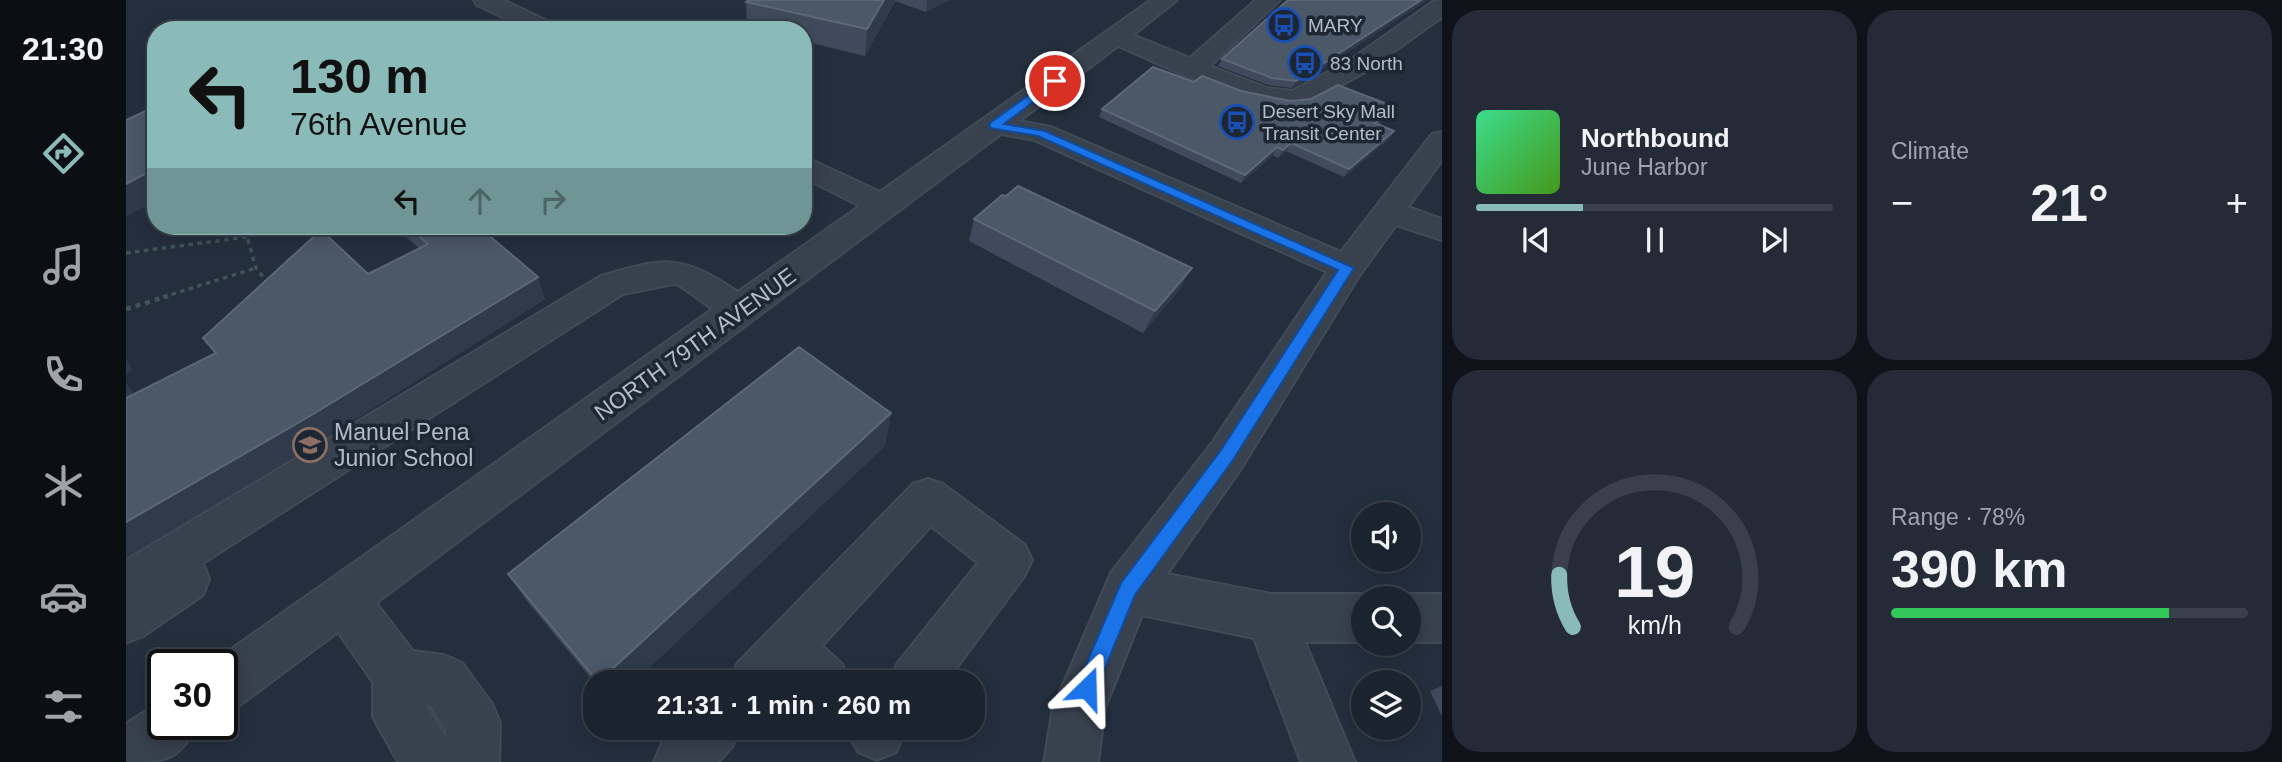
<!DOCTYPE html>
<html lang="en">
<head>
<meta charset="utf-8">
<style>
	:root { --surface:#1b232e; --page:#242b36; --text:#f1f3f6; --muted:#a0a4aa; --line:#39404a; --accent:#8bbbb9 }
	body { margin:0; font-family:Arial,sans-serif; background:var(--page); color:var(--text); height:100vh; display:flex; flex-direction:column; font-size:26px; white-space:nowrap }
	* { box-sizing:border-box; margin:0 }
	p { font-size:23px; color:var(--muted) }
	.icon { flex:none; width:38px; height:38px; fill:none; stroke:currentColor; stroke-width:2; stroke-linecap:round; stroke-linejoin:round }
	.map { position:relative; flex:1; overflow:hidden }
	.drawer { display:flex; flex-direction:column; gap:10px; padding:10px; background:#0f1319; width:840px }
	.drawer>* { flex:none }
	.guide { position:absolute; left:21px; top:21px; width:665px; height:214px; border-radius:28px; box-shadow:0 4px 18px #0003,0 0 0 2px var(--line); background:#8bbbb9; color:#111; overflow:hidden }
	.tools { position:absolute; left:1225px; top:502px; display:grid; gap:14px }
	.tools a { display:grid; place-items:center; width:70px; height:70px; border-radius:50%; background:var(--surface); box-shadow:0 4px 18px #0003,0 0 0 2px var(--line); font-size:35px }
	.speed { position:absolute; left:21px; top:649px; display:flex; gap:14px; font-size:35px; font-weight:700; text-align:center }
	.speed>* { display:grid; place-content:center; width:91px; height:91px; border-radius:50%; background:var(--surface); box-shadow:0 4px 18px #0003,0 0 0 2px var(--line); line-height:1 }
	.speed .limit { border:4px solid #111; border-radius:10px; background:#fff; color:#111 }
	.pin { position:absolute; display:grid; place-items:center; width:60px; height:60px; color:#fff; margin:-30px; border:4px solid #fff; border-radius:50%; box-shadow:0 2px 7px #0007 }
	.me { position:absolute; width:77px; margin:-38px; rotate:22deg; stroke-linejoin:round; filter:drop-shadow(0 0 5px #0008) }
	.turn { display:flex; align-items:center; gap:24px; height:147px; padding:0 28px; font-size:32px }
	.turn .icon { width:91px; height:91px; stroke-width:2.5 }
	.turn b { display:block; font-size:49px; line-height:60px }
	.lanes { display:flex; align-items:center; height:66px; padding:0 28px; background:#0003; justify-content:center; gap:35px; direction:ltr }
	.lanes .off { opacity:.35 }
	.big { font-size:52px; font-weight:700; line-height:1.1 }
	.drawer .tile { flex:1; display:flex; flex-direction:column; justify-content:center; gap:10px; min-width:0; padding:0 24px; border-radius:28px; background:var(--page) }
	.drawer .dial { align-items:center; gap:0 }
	.dial svg { height:182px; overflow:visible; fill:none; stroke:var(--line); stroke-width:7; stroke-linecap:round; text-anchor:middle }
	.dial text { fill:var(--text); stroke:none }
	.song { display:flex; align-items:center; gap:21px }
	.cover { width:84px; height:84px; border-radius:10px; background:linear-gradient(135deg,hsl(150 70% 55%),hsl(100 70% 35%)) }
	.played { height:7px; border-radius:4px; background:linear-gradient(90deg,var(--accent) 30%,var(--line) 30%) }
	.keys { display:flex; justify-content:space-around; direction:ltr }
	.heat { display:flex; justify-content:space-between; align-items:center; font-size:38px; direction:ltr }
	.charge { height:10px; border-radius:5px; background:linear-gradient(90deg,#34c759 78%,var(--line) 0) }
	.drawer .tiles { flex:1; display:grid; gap:10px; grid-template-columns:repeat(2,1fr) }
	.trip { position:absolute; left:457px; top:670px; width:402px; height:70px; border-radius:28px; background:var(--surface); box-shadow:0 4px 18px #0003,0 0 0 2px var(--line); font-weight:700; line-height:70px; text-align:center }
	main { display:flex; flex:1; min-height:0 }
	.dock { display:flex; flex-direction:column; width:126px; justify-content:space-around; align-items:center; background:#0b0e12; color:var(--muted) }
	.dock .icon { width:49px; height:49px }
	.dock .on { color:var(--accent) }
	.dock b { font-size:32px; color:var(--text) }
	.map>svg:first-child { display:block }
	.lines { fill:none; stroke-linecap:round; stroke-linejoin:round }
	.minor-casing { stroke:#414a57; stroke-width:4 }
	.path-far1 { stroke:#3f5557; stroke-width:3.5; stroke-dasharray:4.5 4.5; stroke-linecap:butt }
	.path { stroke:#3f5557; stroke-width:4.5; stroke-dasharray:5 5; stroke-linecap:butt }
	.minor { fill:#38414e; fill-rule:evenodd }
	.wall { fill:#3f4b5c }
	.shaded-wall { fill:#2f3b4b }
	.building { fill:#4b5868; stroke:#5c6777; stroke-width:2 }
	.route { fill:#1a73e8; stroke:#114b97; stroke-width:2 }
	.labels { text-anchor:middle; stroke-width:7; stroke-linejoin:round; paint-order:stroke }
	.far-poi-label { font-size:19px; fill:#b4bcc9; stroke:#1d2633; text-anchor:start }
	.street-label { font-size:23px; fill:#b4bcc9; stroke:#1d2633 }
	.poi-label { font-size:23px; fill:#b4bcc9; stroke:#1d2633; text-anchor:start }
</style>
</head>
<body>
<main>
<nav class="dock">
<b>21:30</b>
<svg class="icon on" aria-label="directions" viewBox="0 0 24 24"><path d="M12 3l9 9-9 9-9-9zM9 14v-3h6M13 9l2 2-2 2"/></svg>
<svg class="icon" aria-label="music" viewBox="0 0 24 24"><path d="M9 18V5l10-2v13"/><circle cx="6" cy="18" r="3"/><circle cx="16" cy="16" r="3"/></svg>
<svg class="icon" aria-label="phone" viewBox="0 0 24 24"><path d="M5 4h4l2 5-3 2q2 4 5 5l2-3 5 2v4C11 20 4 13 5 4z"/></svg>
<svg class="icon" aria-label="climate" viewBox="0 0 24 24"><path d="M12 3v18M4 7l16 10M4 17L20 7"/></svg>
<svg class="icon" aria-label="car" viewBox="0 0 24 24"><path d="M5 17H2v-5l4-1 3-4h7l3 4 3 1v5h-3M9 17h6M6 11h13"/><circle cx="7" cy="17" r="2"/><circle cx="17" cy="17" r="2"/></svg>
<svg class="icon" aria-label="filters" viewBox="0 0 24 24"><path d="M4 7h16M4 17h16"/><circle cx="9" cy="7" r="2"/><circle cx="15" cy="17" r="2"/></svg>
</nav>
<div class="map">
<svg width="1316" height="762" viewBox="0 0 1316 762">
	<rect width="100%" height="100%" fill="#242f3e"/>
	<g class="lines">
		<g class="minor-casing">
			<path id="minor" d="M348,0H377L430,25L434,30H403L351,5Z
				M1025,0H1051L1007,35L1064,58L1130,0H1154L1084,66L1141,88L1166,91L1223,61L1308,1L1316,0V17L1241,71L1179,105C1135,116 1036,64 992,46L893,121L925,127L1215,252L1306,134L1316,132V160L1282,207L1316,219V240L1270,225L1233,276L1116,467L1041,574L1145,594H1237L1248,598H1237V642H1179L1229,762H1175L1128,638L1016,615L979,708L972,762H918L927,708L985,573L1086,443L1201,272L908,140L875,134L250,603L287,651L318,655L336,663L366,704L374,723L373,762H272L247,717V682L212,632L114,705L96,713V665H83L587,309L553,285L547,284L497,294L77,563L83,579L77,595L17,636L0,643V560L475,276C539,257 555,254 612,292L734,206L677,177V156L754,192ZM299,704L304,705L320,730V738Z
				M802,479L817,484L899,545L906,560L899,575L820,682H763L771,664L852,563L805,526L696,646L716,664L723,682H604L611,664L787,484Z
				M1283,594H1316V642H1283V598H1272Z
				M37,700V724H70C55,762 36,762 0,762V724Z
				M550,728H614L606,747L592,762H528L536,743Z
				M719,728H781L770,752L751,760L732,752Z"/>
		</g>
		<path class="path-far1" d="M132,226L121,237L130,268L143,284
			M0,253L121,237
			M37,297L130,268"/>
		<path class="path" d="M0,309L42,296"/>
		<use href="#minor" class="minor"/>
	</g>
	<path class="wall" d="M622,0H823L800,12L769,1L739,56L677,41V30H629L621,28L620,2Z
		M1162,0H1301L1166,88L1142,85L1092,66L1096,59Z
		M1068,82L1115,91L1164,101L1269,107L1264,115L1252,125L1268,131L1263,139L1218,177L1160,151L1152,158L1147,155L1115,183L973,117L976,109Z
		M848,219L1053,290L1017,333L843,241Z
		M267,226H352L419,299L201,437L0,557V383L8,395L293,248Z
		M765,413L759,446L508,682H469V683L401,601L382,574Z
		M1316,686V716L1304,691Z"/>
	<path class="shaded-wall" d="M758,0H769L739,56L741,29Z
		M801,0H823L800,12Z
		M1295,0H1301L1166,88L1170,81Z
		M1269,107L1264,115L1243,131L1249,123Z
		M1268,131L1263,139L1218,177L1223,169Z
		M1165,143L1160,151L1152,158L1157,150Z
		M1151,147L1147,155L1115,183L1119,175Z
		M30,168V200L0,217V184Z
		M1066,268L1053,290L1017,333L1029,311Z
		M412,277L419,299L201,437L0,557V522Z
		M0,359L6,369L0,375Z
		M0,383L24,420L0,399Z
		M765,413L759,446L508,682H472Z"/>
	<path class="building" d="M622,0H758L741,29L620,2Z
		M1162,0H1295L1170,81L1146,78L1096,59Z
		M1027,67L1068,82L1076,76L1115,91L1164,101L1185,99L1212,85L1269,107L1249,123L1268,131L1223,169L1165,143L1157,150L1151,147L1119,175L976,109Z
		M30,106V168L0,184V120Z
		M892,186L1066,268L1029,311L848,219L876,195L880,196Z
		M281,226H352L412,277L184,416L0,522V398L90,353L77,338L195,230L242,274L302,244Z
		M673,347L765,413L472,682L382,574Z"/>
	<path class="route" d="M925,79L935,81L878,124L919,131L1228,268L1107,460L1009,595L968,695L961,699L953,695L950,688L995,583L1095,450L1212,270L912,136L864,128V123Z"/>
	<defs>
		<g id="bus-ring" transform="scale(1.75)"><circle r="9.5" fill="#1d2633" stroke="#1a4fb4" stroke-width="1.5"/><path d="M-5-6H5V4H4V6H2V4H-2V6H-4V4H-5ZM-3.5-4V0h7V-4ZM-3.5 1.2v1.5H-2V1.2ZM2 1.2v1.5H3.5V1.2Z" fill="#1a4fb4"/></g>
		<g id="school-ring" transform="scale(1.75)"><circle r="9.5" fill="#1d2633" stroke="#8d6e63" stroke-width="1.5"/><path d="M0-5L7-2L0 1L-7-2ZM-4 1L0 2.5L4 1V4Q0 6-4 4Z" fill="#8d6e63"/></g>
	</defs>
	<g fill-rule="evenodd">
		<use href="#bus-ring" x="1158" y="25"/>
		<use href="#bus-ring" x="1179" y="63"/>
		<use href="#bus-ring" x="1111" y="122"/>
		<use href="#school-ring" x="184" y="445"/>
	</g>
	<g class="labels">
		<g class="far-poi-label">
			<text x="1182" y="32">MARY</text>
			<text x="1204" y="70">83 North</text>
			<text x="1136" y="118">Desert Sky Mall<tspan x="1136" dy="22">Transit Center</tspan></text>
		</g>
		<g class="street-label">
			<text transform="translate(569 344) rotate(-36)" y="8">NORTH 79TH AVENUE</text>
		</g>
		<g class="poi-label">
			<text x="208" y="440">Manuel Pena<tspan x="208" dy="26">Junior School</tspan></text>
		</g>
	</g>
</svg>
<div class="tools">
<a><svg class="icon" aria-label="sound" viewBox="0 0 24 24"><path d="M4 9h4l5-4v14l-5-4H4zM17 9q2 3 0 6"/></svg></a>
<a><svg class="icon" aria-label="search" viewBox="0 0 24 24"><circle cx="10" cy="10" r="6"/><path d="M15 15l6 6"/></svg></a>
<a><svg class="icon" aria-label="layers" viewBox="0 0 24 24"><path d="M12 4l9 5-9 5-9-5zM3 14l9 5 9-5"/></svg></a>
</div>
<div class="speed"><div class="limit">30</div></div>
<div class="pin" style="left:929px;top:81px;background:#d93025"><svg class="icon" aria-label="arrive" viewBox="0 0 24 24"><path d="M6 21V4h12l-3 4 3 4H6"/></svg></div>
<svg class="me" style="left:961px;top:688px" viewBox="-20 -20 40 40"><path d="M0-17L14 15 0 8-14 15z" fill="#1a73e8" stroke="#fff" stroke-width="4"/></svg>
<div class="trip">21:31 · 1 min · 260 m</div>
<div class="guide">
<div class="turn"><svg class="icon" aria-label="left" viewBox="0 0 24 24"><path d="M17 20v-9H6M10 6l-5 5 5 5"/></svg><div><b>130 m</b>76th Avenue</div></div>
<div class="lanes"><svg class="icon" aria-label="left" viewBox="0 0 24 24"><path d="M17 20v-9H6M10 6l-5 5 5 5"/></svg><svg class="icon off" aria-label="ahead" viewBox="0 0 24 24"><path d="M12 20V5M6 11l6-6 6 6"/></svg><svg class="icon off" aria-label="right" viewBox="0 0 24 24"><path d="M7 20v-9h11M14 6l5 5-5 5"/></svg></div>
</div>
</div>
<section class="drawer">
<div class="tiles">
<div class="tile">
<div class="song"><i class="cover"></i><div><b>Northbound</b><p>June Harbor</p></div></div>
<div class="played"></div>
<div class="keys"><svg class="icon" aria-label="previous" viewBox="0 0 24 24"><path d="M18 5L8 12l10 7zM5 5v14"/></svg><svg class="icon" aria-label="pause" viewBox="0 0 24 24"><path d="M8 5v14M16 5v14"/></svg><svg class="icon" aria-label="next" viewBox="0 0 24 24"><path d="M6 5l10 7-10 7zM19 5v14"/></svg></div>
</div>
<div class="tile"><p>Climate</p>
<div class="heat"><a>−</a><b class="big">21°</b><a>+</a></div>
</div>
<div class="tile dial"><svg viewBox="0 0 100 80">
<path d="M14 69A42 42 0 1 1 86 69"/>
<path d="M14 69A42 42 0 0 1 8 46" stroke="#8bbbb9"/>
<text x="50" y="56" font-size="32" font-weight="700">19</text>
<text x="50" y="72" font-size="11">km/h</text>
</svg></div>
<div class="tile"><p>Range · 78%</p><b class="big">390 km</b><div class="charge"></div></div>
</div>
</section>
</main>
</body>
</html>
